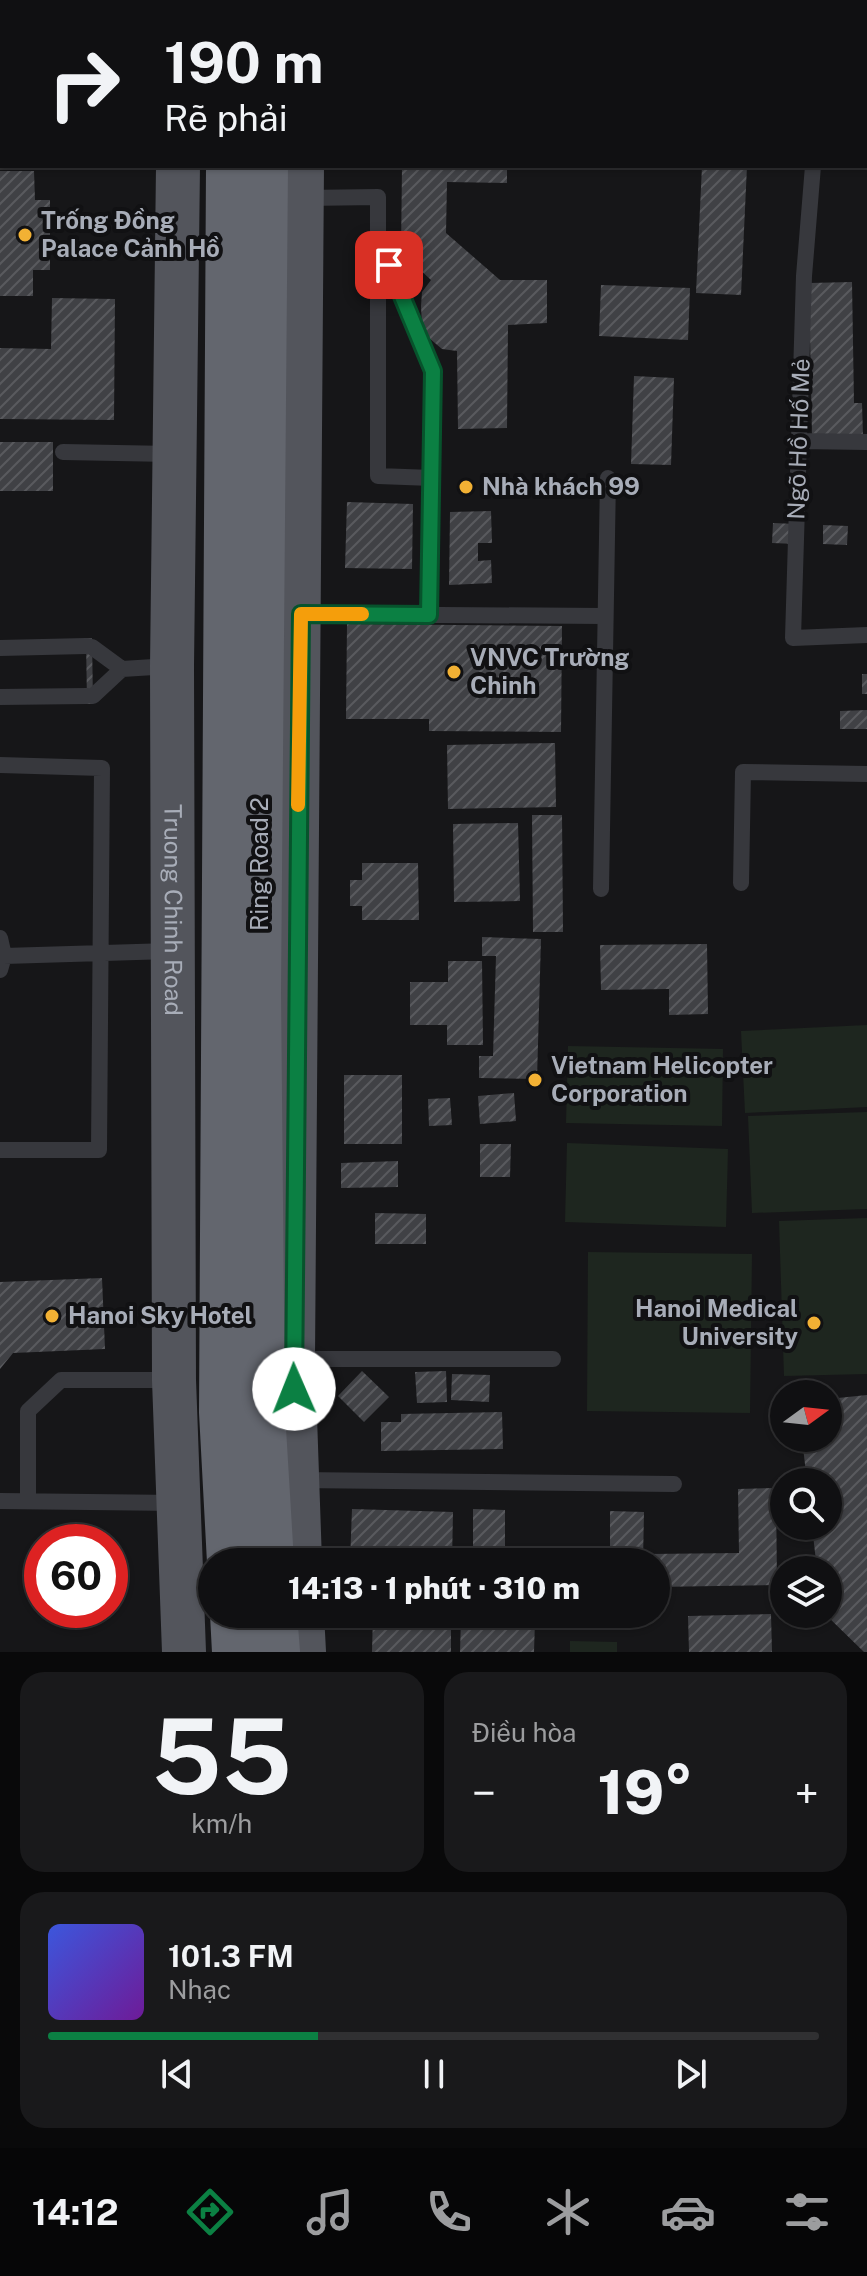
<!DOCTYPE html>
<html lang="vi">
<head>
<meta charset="utf-8">
<style>
	:root { --surface:#101012; --page:#19191b; --text:#f1f3f6; --muted:#9c9d9f; --line:#303032; --accent:#0b8043 }
	body { margin:0; font-family:"Public Sans",sans-serif; background:var(--page); color:var(--text); height:100vh; display:flex; flex-direction:column; font-size:30px; white-space:nowrap }
	* { box-sizing:border-box; margin:0 }
	p { font-size:26px; color:var(--muted) }
	.icon { flex:none; width:44px; height:44px; fill:none; stroke:currentColor; stroke-width:2; stroke-linecap:round; stroke-linejoin:round }
	.map { position:relative; height:1652px; overflow:hidden }
	.panel { display:flex; flex-direction:column; gap:20px; padding:20px; background:#09090a; flex:1 }
	.panel>* { flex:none }
	.hud { position:absolute; left:0px; top:0px; width:868px; height:168px; box-shadow:0 2px 6px #0004,0 0 0 2px var(--line); background:#101012; color:var(--text); overflow:hidden }
	.needle { width:52px; rotate:75deg }
	.tools { position:absolute; left:770px; top:1380px; display:grid; gap:16px }
	.tools a { display:grid; place-items:center; width:72px; height:72px; border-radius:50%; background:var(--surface); box-shadow:0 2px 6px #0004,0 0 0 2px var(--line); font-size:40px }
	.speed { position:absolute; left:24px; top:1524px; display:flex; gap:16px; font-size:40px; font-weight:700; text-align:center }
	.speed>* { display:grid; place-content:center; width:104px; height:104px; border-radius:50%; background:var(--surface); box-shadow:0 2px 6px #0004,0 0 0 2px var(--line); line-height:1 }
	.speed .limit { border:12px solid #d22; background:#fff; color:#111 }
	.pin { position:absolute; display:grid; place-items:center; width:68px; height:68px; color:#fff; margin:-34px; border-radius:16px; box-shadow:0 4px 12px #0006 }
	.me { position:absolute; width:88px; margin:-44px; rotate:359deg; stroke-linejoin:round; filter:drop-shadow(0 0 6px #0008) }
	.turn { display:flex; align-items:center; gap:28px; height:168px; padding:0 32px; font-size:36px }
	.turn .icon { width:104px; height:104px; stroke-width:2.5 }
	.turn b { display:block; font-size:56px; line-height:68px }
	.big { font-size:60px; font-weight:800; line-height:1.1 }
	.panel .widget { flex:1; display:flex; flex-direction:column; justify-content:center; gap:12px; min-width:0; padding:0 28px; border-radius:24px; background:var(--page) }
	.panel .dial { align-items:center; gap:0 }
	.dial b { font-size:104px; line-height:1 }
	.song { display:flex; align-items:center; gap:24px }
	.cover { width:96px; height:96px; border-radius:12px; background:linear-gradient(135deg,hsl(230 70% 55%),hsl(280 70% 35%)) }
	.played { height:8px; border-radius:4px; background:linear-gradient(90deg,var(--accent) 35%,var(--line) 35%) }
	.keys { display:flex; justify-content:space-around; direction:ltr }
	.heat { display:flex; justify-content:space-between; align-items:center; font-size:44px; direction:ltr }
	.panel .tiles { flex:1; display:grid; gap:20px; grid-template-columns:1fr 1fr }
	.widget:last-child { grid-column:span 2 }
	.trip { position:absolute; left:198px; top:1548px; width:472px; height:80px; border-radius:40px; background:var(--surface); box-shadow:0 2px 6px #0004,0 0 0 2px var(--line); font-weight:800; line-height:80px; text-align:center }
	.tab-bar { display:flex; height:128px; justify-content:space-around; align-items:center; background:#060607; color:var(--muted) }
	.tab-bar .icon { width:56px; height:56px }
	.tab-bar .on { color:var(--accent) }
	.tab-bar b { font-size:36px; color:var(--text) }
	.map>svg:first-child { display:block }
	.park { fill:#1e261f }
	.building { fill:url(#building-hatch) }
	.lines { fill:none; stroke-linecap:round; stroke-linejoin:round }
	.lane { stroke:#37383d; stroke-width:16 }
	.street { stroke:#37383d; stroke-width:32 }
	.primary { stroke:#53555c; stroke-width:44 }
	.highway { stroke:#63666e; stroke-width:44 }
	.route-casing { stroke:#07532c; stroke-width:20 }
	.route { stroke:#0b8043; stroke-width:14 }
	.slow { stroke:#f59e0b; stroke-width:14 }
	.poi-dot { fill:#f2b134; stroke:#111113; stroke-width:3 }
	.labels { text-anchor:middle; stroke-width:8; stroke-linejoin:round; paint-order:stroke }
	.poi-label { font-size:24px; font-weight:bold; fill:#a8adb8; stroke:#111113; text-anchor:start }
	.street-label { font-size:24px; fill:#a8adb8; stroke:#111113 }
</style>
</head>
<body>
<div class="map">
<svg width="867" height="1652" viewBox="0 0 867 1652">
	<defs>
		<pattern id="building-hatch" width="6" height="6" patternUnits="userSpaceOnUse" patternTransform="scale(2)"><rect width="6" height="6" fill="#404145"/><path d="M-1 1l2-2M0 6l6-6M5 7l2-2" fill="none" stroke="#595a5e"/></pattern>
	</defs>
	<rect width="100%" height="100%" fill="#161618"/>
	<path class="park" d="M867,1025V1107L745,1113L741,1031Z
		M568,1046L723,1049L722,1126L566,1123Z
		M867,1112V1209L752,1213L748,1116Z
		M567,1143L728,1149L726,1227L565,1222Z
		M867,1218V1374L784,1376L779,1221Z
		M588,1252L752,1254L750,1413L587,1411Z
		M570,1641L617,1642V1652H570Z"/>
	<path class="building" d="M402,166H507V183L447,182L446,233L500,280H547V323L508,325L507,428L458,429L457,351L442,349L429,338L422,325L421,306L422,292L431,280L401,252Z
		M702,166H747L741,295L696,293Z
		M0,171H34L35,200H50V270H33V296H0Z
		M852,282L854,403H862L863,436L812,437L809,283Z
		M601,285L690,288L688,340L599,336Z
		M52,298L115,299L114,420L0,419V348L51,349Z
		M634,376L674,378L671,465L631,464Z
		M0,442H53V491H0Z
		M347,502L413,504L412,569L345,568Z
		M491,511L492,543H478V561L491,560L492,583L449,585L450,512Z
		M773,523L796,524V544L772,543Z
		M823,525L848,526L847,545L823,544Z
		M347,624L562,626L561,732L429,731V719H346Z
		M86,638H92L93,704H87Z
		M862,674H867V694H862Z
		M867,710V729H840V711Z
		M555,743L556,807L448,809L447,745Z
		M532,815H562L563,932H533Z
		M518,823L520,901L454,902L453,824Z
		M362,863H418L419,920H362V906H350V880H362Z
		M482,937L541,939L537,1079L479,1078V1056H493L496,956H482Z
		M707,944L708,1014L669,1015V989L601,990L600,945Z
		M448,961H482L483,1045H447V1025H410V982H448Z
		M344,1075H402V1144H344Z
		M514,1093L516,1121L480,1124L478,1096Z
		M450,1098L452,1125L429,1126L428,1099Z
		M480,1144H511L510,1177H480Z
		M398,1161V1187L341,1188V1163Z
		M375,1213L426,1214V1244H375Z
		M102,1278L105,1349L13,1353L0,1369V1282Z
		M362,1371L389,1397L364,1422L338,1396Z
		M446,1371L447,1402L417,1403L415,1372Z
		M452,1374L490,1375L489,1402L451,1400Z
		M867,1395V1652H864L825,1614H828V1570H817L812,1526H828V1482H807L802,1438H828V1399Z
		M502,1412L503,1449L381,1451V1422H401V1414Z
		M776,1488L777,1585L656,1587V1562H648V1554L739,1553L738,1489Z
		M352,1509L453,1512L452,1562H350Z
		M473,1509L505,1510V1553L610,1555V1511L644,1512L643,1562H473Z
		M373,1614H451V1652H372Z
		M771,1614L772,1652H689L688,1616Z
		M461,1617L535,1620L534,1652H460Z"/>
	<g class="lines">
		<path class="lane" d="M489,0V2
			M837,2V0
			M813,166L804,276L793,638L867,635
			M304,198L378,197V476L432,478
			M382,247L433,371L429,615
			M799,441L867,442
			M63,452L171,454
			M301,614L603,616
			M92,647L122,669
			M0,648L86,646
			M93,696L122,669L170,666
			M0,697L87,696
			M0,765L102,768L99,1150H0
			M741,883L743,772L867,774
			M601,889L608,478
			M0,938L4,956L0,970
			M4,956L170,951
			M294,1359H553
			M298,1480L674,1484
			M0,1501L178,1503
			M28,1501V1411L61,1380H172"/>
		<path class="street" d="M866,17V0
			M866,65L867,107"/>
		<g class="primary">
			<path d="M182,2V0"/>
			<path d="M302,2V0"/>
			<path id="s1" d="M178,166L172,666L174,1380L184,1652"/>
			<path d="M300,1562L293,1359L302,166"/>
			<path d="M302,1614L304,1652"/>
		</g>
		<path class="highway" d="M230,2V0
			M269,2V0
			M228,166L221,1412L229,1562
			M266,166L259,991L263,1412L272,1562
			M232,1614L234,1652
			M275,1614L278,1652"/>
	</g>
	<g class="lines">
		<g class="route-casing">
			<path id="route" d="M294,1389L301,614L429,615L433,371L389,265"/>
		</g>
		<use href="#route" class="route"/>
		<path class="slow" d="M298,805L301,614H362"/>
	</g>
	<g class="poi-dot">
		<circle cx="25" cy="235" r="8"/>
		<circle cx="466" cy="487" r="8"/>
		<circle cx="454" cy="672" r="8"/>
		<circle cx="535" cy="1080" r="8"/>
		<circle cx="52" cy="1316" r="8"/>
		<circle cx="814" cy="1323" r="8"/>
	</g>
	<g class="labels">
		<g class="poi-label">
			<text x="41" y="229">Trống Đồng<tspan x="41" dy="28">Palace Cảnh Hồ</tspan></text>
			<text x="482" y="495">Nhà khách 99</text>
			<text x="470" y="666">VNVC Trường<tspan x="470" dy="28">Chinh</tspan></text>
			<text x="551" y="1074">Vietnam Helicopter<tspan x="551" dy="28">Corporation</tspan></text>
			<text x="798" y="1317" text-anchor="end">Hanoi Medical<tspan x="798" dy="28">University</tspan></text>
			<text x="68" y="1324">Hanoi Sky Hotel</text>
		</g>
		<g class="street-label">
			<text transform="translate(799 439) rotate(-88)" y="8">Ngõ Hồ Hố Mẻ</text>
			<text transform="translate(260 864) rotate(-90)" y="8">Ring Road 2</text>
			<text dy="8" stroke="none"><textPath href="#s1" startOffset="744">Truong Chinh Road</textPath></text>
		</g>
	</g>
</svg>
<div class="tools">
<a><svg class="needle" viewBox="-14 -14 28 28"><path d="M0-13l5 13h-10z" fill="#e53935"/><path d="M0 13l5-13h-10z" fill="#9c9d9f"/></svg></a>
<a><svg class="icon" aria-label="search" viewBox="0 0 24 24"><circle cx="10" cy="10" r="6"/><path d="M15 15l6 6"/></svg></a>
<a><svg class="icon" aria-label="layers" viewBox="0 0 24 24"><path d="M12 4l9 5-9 5-9-5zM3 14l9 5 9-5"/></svg></a>
</div>
<div class="speed"><div class="limit">60</div></div>
<div class="pin" style="left:389px;top:265px;background:#d93025"><svg class="icon" aria-label="arrive" viewBox="0 0 24 24"><path d="M6 21V4h12l-3 4 3 4H6"/></svg></div>
<svg class="me" style="left:294px;top:1389px" viewBox="-20 -20 40 40"><circle r="19" fill="#fff"/><path d="M0-13L10 11 0 6-10 11z" fill="#0b8043"/></svg>
<div class="trip">14:13 · 1 phút · 310 m</div>
<div class="hud">
<div class="turn"><svg class="icon" aria-label="right" viewBox="0 0 24 24"><path d="M7 20v-9h11M14 6l5 5-5 5"/></svg><div><b>190 m</b>Rẽ phải</div></div>
</div>
</div>
<section class="panel">
<div class="tiles">
<div class="widget dial"><b>55</b><p>km/h</p></div>
<div class="widget"><p>Điều hòa</p>
<div class="heat"><a>−</a><b class="big">19°</b><a>+</a></div>
</div>
<div class="widget">
<div class="song"><i class="cover"></i><div><b>101.3 FM</b><p>Nhạc</p></div></div>
<div class="played"></div>
<div class="keys"><svg class="icon" aria-label="previous" viewBox="0 0 24 24"><path d="M18 5L8 12l10 7zM5 5v14"/></svg><svg class="icon" aria-label="pause" viewBox="0 0 24 24"><path d="M8 5v14M16 5v14"/></svg><svg class="icon" aria-label="next" viewBox="0 0 24 24"><path d="M6 5l10 7-10 7zM19 5v14"/></svg></div>
</div>
</div>
</section>
<nav class="tab-bar">
<b>14:12</b>
<svg class="icon on" aria-label="directions" viewBox="0 0 24 24"><path d="M12 3l9 9-9 9-9-9zM9 14v-3h6M13 9l2 2-2 2"/></svg>
<svg class="icon" aria-label="music" viewBox="0 0 24 24"><path d="M9 18V5l10-2v13"/><circle cx="6" cy="18" r="3"/><circle cx="16" cy="16" r="3"/></svg>
<svg class="icon" aria-label="phone" viewBox="0 0 24 24"><path d="M5 4h4l2 5-3 2q2 4 5 5l2-3 5 2v4C11 20 4 13 5 4z"/></svg>
<svg class="icon" aria-label="climate" viewBox="0 0 24 24"><path d="M12 3v18M4 7l16 10M4 17L20 7"/></svg>
<svg class="icon" aria-label="car" viewBox="0 0 24 24"><path d="M5 17H2v-5l4-1 3-4h7l3 4 3 1v5h-3M9 17h6M6 11h13"/><circle cx="7" cy="17" r="2"/><circle cx="17" cy="17" r="2"/></svg>
<svg class="icon" aria-label="filters" viewBox="0 0 24 24"><path d="M4 7h16M4 17h16"/><circle cx="9" cy="7" r="2"/><circle cx="15" cy="17" r="2"/></svg>
</nav>
</body>
</html>
